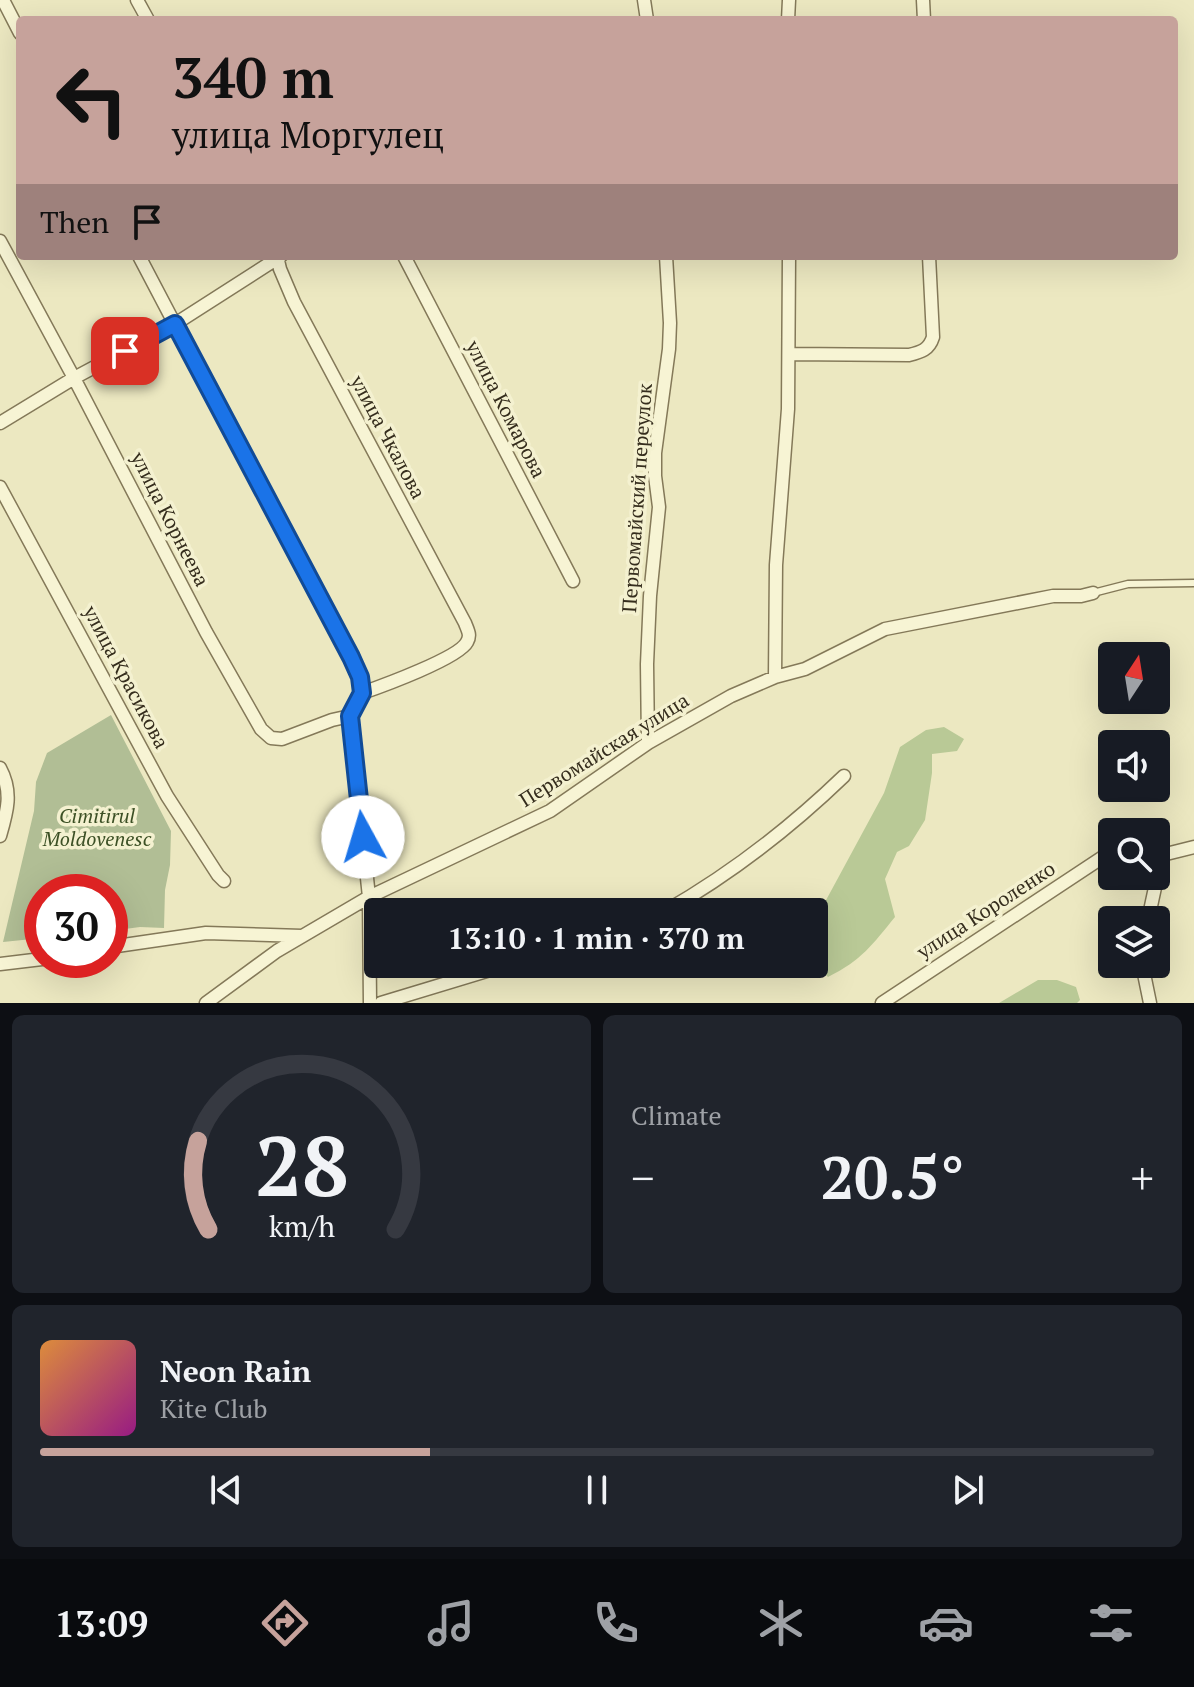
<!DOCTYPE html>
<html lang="en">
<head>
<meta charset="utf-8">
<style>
	:root { --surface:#171b24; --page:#20242c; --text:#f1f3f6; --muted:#9ea1a6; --line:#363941; --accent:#c6a29b }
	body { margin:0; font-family:"PT Serif",serif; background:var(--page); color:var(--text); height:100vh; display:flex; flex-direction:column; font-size:30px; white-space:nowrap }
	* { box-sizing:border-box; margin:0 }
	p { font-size:26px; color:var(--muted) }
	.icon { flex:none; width:44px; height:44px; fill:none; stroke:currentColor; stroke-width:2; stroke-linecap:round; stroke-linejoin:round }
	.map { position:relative; height:1003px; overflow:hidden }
	.panel { display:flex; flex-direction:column; gap:12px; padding:12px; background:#0d0f14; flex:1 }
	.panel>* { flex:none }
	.top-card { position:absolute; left:16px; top:16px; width:1162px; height:244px; border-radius:8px; box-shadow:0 8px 32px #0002; background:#c6a29b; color:#111; overflow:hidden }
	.needle { width:52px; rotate:12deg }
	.buttons { position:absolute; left:1098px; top:642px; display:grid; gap:16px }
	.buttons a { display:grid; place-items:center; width:72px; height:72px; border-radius:8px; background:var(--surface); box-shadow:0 8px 32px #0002; font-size:40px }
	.speed { position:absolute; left:24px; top:874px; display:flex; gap:16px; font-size:40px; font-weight:700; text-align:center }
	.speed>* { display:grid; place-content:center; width:104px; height:104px; border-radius:50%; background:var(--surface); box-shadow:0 8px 32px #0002; line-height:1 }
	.speed .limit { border:12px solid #d22; background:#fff; color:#111 }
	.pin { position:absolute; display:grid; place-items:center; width:68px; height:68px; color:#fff; margin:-34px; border-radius:16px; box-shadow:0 4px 12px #0006 }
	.me { position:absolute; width:88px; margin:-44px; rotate:354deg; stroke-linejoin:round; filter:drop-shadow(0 0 6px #0008) }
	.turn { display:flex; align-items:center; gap:28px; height:168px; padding:0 24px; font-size:36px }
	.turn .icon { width:104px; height:104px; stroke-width:2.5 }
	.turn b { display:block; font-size:56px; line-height:68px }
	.then { display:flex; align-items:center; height:76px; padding:0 24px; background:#0003; gap:16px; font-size:30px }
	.big { font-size:60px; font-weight:800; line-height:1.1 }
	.panel .card { flex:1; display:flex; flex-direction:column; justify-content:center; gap:12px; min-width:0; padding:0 28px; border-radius:12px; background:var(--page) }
	.panel .dial { align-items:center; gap:0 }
	.dial svg { height:208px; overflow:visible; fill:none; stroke:var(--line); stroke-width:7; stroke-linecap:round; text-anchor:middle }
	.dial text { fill:var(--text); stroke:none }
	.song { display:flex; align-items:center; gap:24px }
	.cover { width:96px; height:96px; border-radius:12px; background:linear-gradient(135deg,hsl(30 70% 55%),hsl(310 70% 35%)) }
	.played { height:8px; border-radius:4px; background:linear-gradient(90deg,var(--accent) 35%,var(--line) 35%) }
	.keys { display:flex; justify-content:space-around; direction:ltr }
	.heat { display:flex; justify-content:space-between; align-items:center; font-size:44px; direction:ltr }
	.panel .tiles { flex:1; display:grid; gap:12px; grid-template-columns:1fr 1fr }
	.card:last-child { grid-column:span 2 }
	.trip { position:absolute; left:364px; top:898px; width:464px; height:80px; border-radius:8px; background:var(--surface); box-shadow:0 8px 32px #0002; font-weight:800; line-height:80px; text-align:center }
	.menu { display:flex; height:128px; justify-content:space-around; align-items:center; background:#090b0e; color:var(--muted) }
	.menu .icon { width:56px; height:56px }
	.menu .on { color:var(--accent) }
	.menu b { font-size:36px; color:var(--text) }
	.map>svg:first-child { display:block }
	.green { fill:#b9c996 }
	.cemetery { fill:#b1be95 }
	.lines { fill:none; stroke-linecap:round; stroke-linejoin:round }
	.lane-casing { stroke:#847959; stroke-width:9 }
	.street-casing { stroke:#847959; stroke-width:15 }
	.lane { stroke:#f7f4d4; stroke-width:6 }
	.street { stroke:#f7f4d4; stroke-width:12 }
	.route-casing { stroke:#114b97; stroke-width:20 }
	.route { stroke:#1a73e8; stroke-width:14 }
	.labels { text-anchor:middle; stroke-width:7; stroke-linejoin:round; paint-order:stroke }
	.street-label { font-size:20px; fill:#352d1d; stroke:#f4f1d0 }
	.park-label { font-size:20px; font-style:italic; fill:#3c5025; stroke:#f4f1d0 }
</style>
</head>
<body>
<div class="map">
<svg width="1194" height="1003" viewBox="0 0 1194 1003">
	<rect width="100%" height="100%" fill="#ece8c1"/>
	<path class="green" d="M944,727L964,739L957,751L932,754V773L925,820L909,846L897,852L885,879L895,917C872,945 862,960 828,977L814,963V932L818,915L884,793L900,747L926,730Z
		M1038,980H1057L1076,987L1080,1000L1077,1003H999Z"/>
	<path class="cemetery" d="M111,715L171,831L170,865L165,890L164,928L140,927L110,931V892H42V938L3,942L34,811L36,782L47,753Z"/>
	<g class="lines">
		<g class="lane-casing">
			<path id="lane" d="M1093,593L1128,584L1194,583"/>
		</g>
		<g class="street-casing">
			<path id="street" d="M3,0L20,33
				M137,0L148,20
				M644,0L647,20
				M923,0L924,20
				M788,20L789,0
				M0,241L74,378L206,632L261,729L271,738L282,739L332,720L350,716
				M139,256L360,677L362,693L350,716L369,897L370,1003
				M277,256L280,269L294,302L465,623C468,631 471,635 467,642C459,658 382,686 362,693
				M404,256L573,581
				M789,354L909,355C921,352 929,350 933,337L929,256
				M0,423L74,378L175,324L281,256
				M0,487L167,796L218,875L224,881
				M775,677L776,565L788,409L789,256
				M648,743L647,664L650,596L659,507L655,476V453L669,349L670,323L666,256
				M0,768C13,792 7,812 0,836
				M1156,852L1162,855L1194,847
				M664,912C729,875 790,828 844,776
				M1148,920L1162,855
				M110,947L206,933L302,936
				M0,964L42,959
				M1142,964L1150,1003
				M206,1003L277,951L369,897L550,811L648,743L731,696L775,677L805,669L885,629L1053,596H1081L1093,593
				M381,1003L510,964
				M882,1003L1112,851"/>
		</g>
		<use href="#lane" class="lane"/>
		<use href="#street" class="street"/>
	</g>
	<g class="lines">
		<g class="route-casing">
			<path id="route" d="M125,351L175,324L351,657L360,677L362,693L350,716L363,837"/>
		</g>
		<use href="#route" class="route"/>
	</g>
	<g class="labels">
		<g class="street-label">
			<text transform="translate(506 409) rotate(63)" y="7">улица Комарова</text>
			<text transform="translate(388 437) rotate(62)" y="7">улица Чкалова</text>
			<text transform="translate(637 498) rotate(-86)" y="7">Первомайский переулок</text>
			<text transform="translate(170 519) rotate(63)" y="7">улица Корнеева</text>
			<text transform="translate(126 677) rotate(62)" y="7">улица Красикова</text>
			<text transform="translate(604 750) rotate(-32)" y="7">Первомайская улица</text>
			<text transform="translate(986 910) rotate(-33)" y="7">улица Короленко</text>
		</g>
		<g class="park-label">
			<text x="97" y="823">Cimitirul<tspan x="97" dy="23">Moldovenesc</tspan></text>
		</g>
	</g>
</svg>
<div class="buttons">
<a><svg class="needle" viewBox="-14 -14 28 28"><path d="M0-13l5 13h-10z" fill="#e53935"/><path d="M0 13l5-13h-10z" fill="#9ea1a6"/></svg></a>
<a><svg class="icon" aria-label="sound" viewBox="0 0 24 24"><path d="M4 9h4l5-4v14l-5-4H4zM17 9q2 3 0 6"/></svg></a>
<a><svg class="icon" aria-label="search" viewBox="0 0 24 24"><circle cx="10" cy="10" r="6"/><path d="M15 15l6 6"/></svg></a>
<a><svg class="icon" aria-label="layers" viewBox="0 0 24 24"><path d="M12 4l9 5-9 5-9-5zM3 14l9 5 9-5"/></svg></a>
</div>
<div class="speed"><div class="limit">30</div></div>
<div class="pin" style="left:125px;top:351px;background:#d93025"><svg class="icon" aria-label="arrive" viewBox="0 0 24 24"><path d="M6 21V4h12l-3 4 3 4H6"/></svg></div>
<svg class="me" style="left:363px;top:837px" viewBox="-20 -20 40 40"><circle r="19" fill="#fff"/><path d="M0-13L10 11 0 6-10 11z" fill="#1a73e8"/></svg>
<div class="trip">13:10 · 1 min · 370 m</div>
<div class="top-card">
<div class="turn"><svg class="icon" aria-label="left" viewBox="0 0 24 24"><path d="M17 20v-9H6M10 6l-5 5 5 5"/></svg><div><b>340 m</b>улица Моргулец</div></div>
<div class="then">Then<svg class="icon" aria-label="arrive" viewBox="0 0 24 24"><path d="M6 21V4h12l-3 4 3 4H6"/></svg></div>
</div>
</div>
<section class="panel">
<div class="tiles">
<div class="card dial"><svg viewBox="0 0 100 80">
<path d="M14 69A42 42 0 1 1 86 69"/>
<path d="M14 69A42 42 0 0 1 10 35" stroke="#c6a29b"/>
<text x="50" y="56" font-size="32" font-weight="700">28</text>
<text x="50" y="72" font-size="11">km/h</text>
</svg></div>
<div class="card"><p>Climate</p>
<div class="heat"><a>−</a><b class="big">20.5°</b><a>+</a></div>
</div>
<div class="card">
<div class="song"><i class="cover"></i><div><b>Neon Rain</b><p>Kite Club</p></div></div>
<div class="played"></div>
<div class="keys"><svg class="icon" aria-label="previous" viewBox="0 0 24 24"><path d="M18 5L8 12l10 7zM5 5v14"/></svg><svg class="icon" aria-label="pause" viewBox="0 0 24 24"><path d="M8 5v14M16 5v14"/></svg><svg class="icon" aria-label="next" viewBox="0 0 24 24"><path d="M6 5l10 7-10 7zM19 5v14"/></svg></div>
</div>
</div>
</section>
<nav class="menu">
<b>13:09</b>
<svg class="icon on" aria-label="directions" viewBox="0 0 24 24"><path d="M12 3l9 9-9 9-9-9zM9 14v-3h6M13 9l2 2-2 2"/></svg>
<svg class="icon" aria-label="music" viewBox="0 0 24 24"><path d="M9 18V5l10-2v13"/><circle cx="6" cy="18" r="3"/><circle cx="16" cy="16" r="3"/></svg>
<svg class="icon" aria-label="phone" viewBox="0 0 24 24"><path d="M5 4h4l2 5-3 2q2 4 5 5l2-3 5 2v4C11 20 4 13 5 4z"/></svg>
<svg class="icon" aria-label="climate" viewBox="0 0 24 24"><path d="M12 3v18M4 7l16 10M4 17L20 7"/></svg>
<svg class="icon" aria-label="car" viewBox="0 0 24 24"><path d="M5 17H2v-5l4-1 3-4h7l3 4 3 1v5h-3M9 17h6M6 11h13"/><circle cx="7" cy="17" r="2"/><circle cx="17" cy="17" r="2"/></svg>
<svg class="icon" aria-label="filters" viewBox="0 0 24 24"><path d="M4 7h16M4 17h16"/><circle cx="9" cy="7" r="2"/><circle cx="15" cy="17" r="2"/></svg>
</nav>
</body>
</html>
